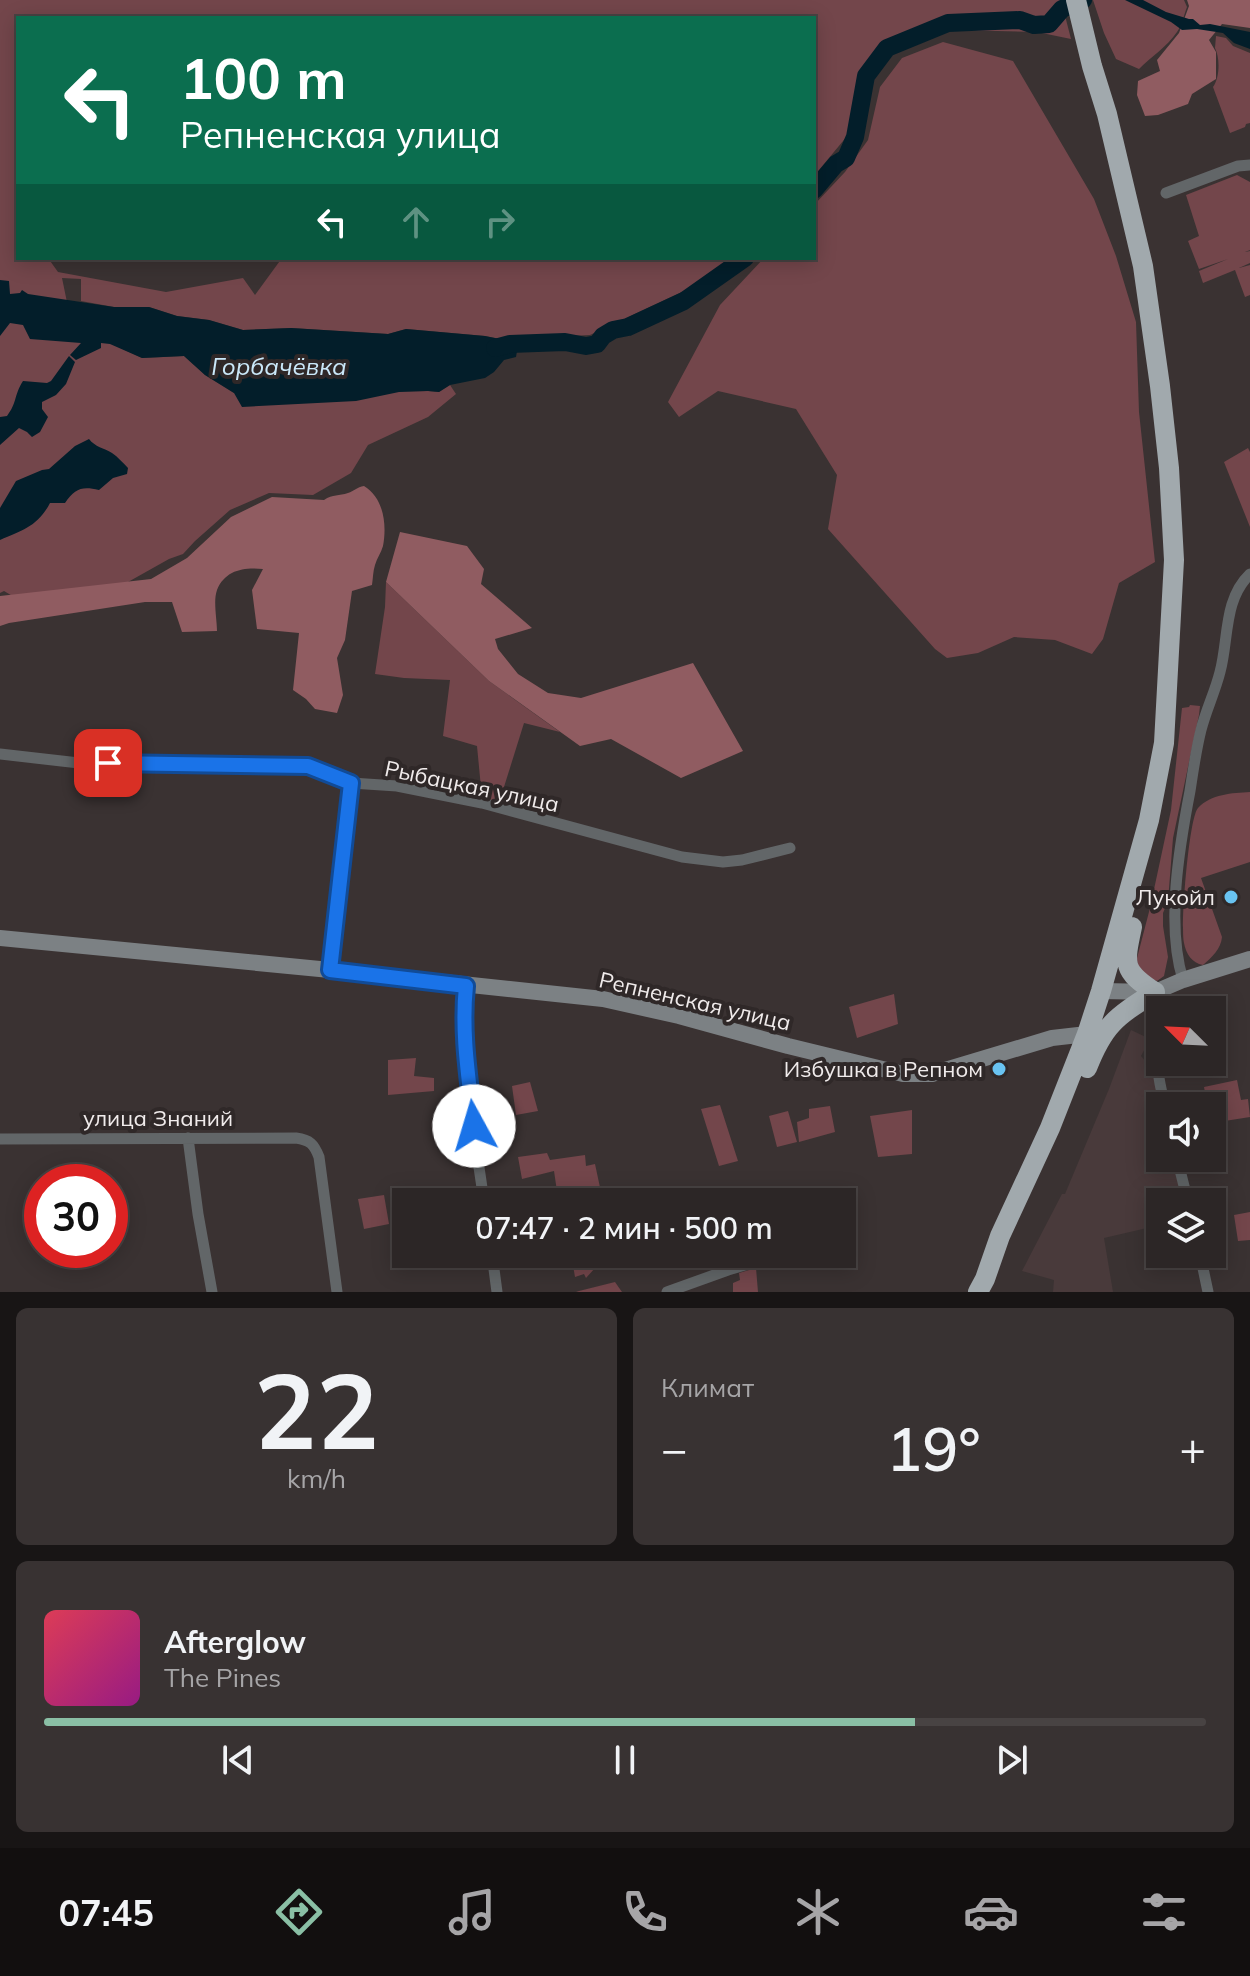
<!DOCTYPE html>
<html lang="ru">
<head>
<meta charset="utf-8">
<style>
	:root { --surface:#2c2626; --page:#383232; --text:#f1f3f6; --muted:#a6a5a7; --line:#484343; --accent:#8abfa5 }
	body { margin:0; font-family:Mulish,sans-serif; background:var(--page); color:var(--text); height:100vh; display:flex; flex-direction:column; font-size:30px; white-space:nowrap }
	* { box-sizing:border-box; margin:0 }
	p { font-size:26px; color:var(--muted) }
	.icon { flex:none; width:44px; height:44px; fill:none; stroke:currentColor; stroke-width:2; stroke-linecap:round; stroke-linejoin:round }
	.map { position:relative; height:1292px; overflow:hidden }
	.sheet { display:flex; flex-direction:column; gap:16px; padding:16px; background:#181515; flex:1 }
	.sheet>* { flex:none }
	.top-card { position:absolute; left:16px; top:16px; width:800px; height:244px; border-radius:0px; box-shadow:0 4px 20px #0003,0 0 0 2px var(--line); background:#0b6e4f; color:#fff; overflow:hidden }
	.needle { width:52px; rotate:294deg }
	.fabs { position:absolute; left:1146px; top:996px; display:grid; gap:16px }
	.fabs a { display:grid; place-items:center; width:80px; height:80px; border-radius:0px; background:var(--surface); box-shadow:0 4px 20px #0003,0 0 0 2px var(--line); font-size:40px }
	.speed { position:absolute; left:24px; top:1164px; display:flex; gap:16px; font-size:40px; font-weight:700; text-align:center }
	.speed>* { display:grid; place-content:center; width:104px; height:104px; border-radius:50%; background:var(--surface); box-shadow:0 4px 20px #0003,0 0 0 2px var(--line); line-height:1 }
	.speed .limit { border:12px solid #d22; background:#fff; color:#111 }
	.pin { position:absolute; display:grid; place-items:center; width:68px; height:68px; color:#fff; margin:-34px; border-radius:16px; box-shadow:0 4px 12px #0006 }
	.me { position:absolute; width:88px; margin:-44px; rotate:354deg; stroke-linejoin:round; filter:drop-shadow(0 0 6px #0008) }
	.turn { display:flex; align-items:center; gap:28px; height:168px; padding:0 32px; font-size:36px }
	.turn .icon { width:104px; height:104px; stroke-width:2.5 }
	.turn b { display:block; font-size:56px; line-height:68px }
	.lanes { display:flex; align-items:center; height:76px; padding:0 32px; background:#0003; justify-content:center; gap:40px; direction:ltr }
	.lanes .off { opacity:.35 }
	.big { font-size:60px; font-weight:600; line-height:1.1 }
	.sheet .tile { flex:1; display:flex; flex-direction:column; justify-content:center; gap:12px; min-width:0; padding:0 28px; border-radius:12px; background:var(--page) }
	.sheet .dial { align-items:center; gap:0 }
	.dial b { font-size:104px; line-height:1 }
	.song { display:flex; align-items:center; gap:24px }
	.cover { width:96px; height:96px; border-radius:12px; background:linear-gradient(135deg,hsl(350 70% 55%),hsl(310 70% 35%)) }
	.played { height:8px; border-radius:4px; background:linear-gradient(90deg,var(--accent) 75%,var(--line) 75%) }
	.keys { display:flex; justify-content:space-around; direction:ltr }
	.heat { display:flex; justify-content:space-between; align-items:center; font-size:44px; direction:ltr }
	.sheet .tiles { flex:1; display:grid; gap:16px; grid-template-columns:1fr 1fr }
	.tile:last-child { grid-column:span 2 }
	.trip { position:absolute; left:392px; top:1188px; width:464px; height:80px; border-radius:0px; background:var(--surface); box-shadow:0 4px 20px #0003,0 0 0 2px var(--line); font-weight:600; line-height:80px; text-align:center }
	.dock { display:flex; height:128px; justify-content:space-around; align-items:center; background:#120f0f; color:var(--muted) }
	.dock .icon { width:56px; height:56px }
	.dock .on { color:var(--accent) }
	.dock b { font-size:36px; color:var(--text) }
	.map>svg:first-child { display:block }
	.built { fill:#493a3b }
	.green { fill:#73464b }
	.forest { fill:#905c61 }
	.water { fill:#031e2a }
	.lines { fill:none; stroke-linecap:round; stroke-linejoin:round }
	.river { stroke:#031e2a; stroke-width:18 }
	.street { stroke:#626668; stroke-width:11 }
	.secondary { stroke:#7c8184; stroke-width:16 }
	.highway { stroke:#a1a9ad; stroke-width:20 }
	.route-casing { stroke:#114b97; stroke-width:20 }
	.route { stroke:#1a73e8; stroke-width:14 }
	.poi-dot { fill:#69c3f1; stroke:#2f2828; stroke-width:3 }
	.labels { text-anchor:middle; stroke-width:8; stroke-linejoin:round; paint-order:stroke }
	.street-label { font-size:22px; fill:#f0ebeb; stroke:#2f2828 }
	.poi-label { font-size:22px; fill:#f0ebeb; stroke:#2f2828; text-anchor:end }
	.water-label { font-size:24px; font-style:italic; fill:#cae8f9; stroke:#2f2828 }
</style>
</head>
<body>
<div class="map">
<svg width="1250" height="1292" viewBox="0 0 1250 1292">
	<rect width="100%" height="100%" fill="#3a3232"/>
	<path class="built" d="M1131,1030L1150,1039L1141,1056L1156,1074L1160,1106V1158H1173L1182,1202H1160V1225L1104,1238L1113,1292H1053L1054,1280L1022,1271L1062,1194H1065L1109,1089Z"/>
	<path class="green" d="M0,0H1061L1071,39L1037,32L954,30L883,45L865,69L848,135L814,176V18H18V258H48L58,272L166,292L243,278L255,295L282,258H732L703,282L590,335L500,339L485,336L406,329L388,334L291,328L243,330L209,320L177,316L149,307H114L81,301V279L62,278L75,341L110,343L142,358L184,356L205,375L234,393L428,391L439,392L450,385L456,394L428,417L368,445L351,473L313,495L269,493L230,510L195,541L183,554L169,559L128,582L31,607L4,591L0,593Z
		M1093,0H1184L1187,7C1184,15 1182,25 1177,32C1167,47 1152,56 1139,69L1116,59L1104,33Z
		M1216,36L1226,38L1233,46L1250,53V123L1246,124L1245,127L1230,133L1213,87C1220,77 1220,58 1215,48Z
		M943,42L1013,61L1094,199L1116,256L1136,322L1139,412L1155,562L1119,583L1103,639L1092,654L1055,640L1014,637L978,653L947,658L935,649L828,529L837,475L796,409L718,391L679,417L668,402L720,305L764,258H814V205L845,172L868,140L880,87L902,58Z
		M1237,175L1250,182V250L1245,252L1250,251V263L1239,268L1250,265V295L1245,297L1235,270L1203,283L1199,271L1228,259L1199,269L1188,241L1199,236L1186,195Z
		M1248,448L1250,452V527L1224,462Z
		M386,582L489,681L560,732L524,723L499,803L482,798L477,746L443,736L450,680L404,678L375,674L385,607Z
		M1190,705L1200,706L1199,715L1173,838L1168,901L1163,913V926L1168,957L1164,976L1157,981C1147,977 1137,971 1137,958L1150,908L1171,810L1182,708L1189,707Z
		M1250,792V862L1201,878L1222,937C1221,949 1212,957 1203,965C1192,963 1186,954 1184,943C1180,928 1189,817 1198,808C1211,794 1232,793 1250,792Z
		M894,994L898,1024L857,1038L849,1007Z
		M416,1058L414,1076L434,1078V1091L388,1095V1060Z
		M1237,1080L1241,1100L1248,1099L1250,1117L1212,1123V1106H1202L1201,1099L1206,1098L1204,1087Z
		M530,1082L538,1111L516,1115L512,1086Z
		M720,1105L738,1161L719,1166L701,1109Z
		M830,1106L835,1132L799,1142L797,1122L809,1118V1109Z
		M912,1110V1154L878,1157L870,1116Z
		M788,1111L797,1142L777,1147L769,1116Z
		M547,1153L550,1160L585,1155L586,1166L595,1164L601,1192L614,1190L618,1202H562V1198H558L554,1171L522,1179L518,1157Z
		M427,1188L428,1202H406L405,1223L401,1192Z
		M384,1195L389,1224L364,1229L358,1199Z
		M1250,1212V1240L1238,1241L1234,1215Z
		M571,1254H594L591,1257L596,1261V1267L586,1278L584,1274L575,1277Z
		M756,1268L758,1292H733V1283L740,1280L739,1273Z
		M615,1282L622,1292H576L579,1291Z"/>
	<path class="forest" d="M1187,0H1250V28L1222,24L1209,40L1216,52V79L1192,94L1188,104L1158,115L1145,116L1137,95L1138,81L1160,71L1157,60L1179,33L1189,6Z
		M364,486C384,498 387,525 383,546C381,553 377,558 375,565C373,571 373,578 372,585L352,591L345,640L337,658L343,695L337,713L315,709L306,699L293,690L299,633L257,629L252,590L263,569C244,567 225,570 217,590C213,601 217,619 217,631L182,632L172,602H145L9,623L0,626V596L151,579L187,558L231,517L272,497L324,500C333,494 339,496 348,493C354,491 357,487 364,486Z
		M400,532L467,546L484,569L481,584L532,628L495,639L498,649L518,674L548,693L581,698L693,663L743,751L681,778L611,739L580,746L489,681L386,582Z"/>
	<path class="water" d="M1125,0H1143L1166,12L1189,19H1193L1200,25L1210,24L1250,32V49L1234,43L1223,33L1197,29L1182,30L1171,22Z
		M0,280L9,281L10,294L20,293L22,290L28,294L114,307H149L177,316L209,320L243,330L291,328L388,334L406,329L485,336L500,339H519L516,357L504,360L494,372L485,378L450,385L439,392L428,391L399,392L356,401L242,407L234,393L205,375L184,356L142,358L110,344L101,343V348L76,360L70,355L81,343L30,339L23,325L10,323L0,336Z
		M69,356L75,362L66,384L56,395L42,402V409L48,417L40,432L32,437L27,432L19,428L0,445V417L7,416C17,403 14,395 23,381L47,383L51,381Z
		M89,439C95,447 104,448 112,453C118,457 123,463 128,468L127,474L113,478L99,490C81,486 75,489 65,503H50C38,526 23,530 0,540V508L16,481L42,470L49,469L75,446Z"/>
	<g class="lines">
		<path class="river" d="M814,190L836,164L846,158L855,137L866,76L887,48L948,23L1020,20L1034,25L1049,24L1062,9L1083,0
			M495,348L510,344L537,343L565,342L586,346L597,344L603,336L613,330L628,327L684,301L745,258"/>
		<path class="street" d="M1166,193L1238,166L1250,165
			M0,754L79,763L308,766L351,783L397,786L482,803L682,857L723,862L742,860L790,848
			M330,970L351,783
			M1183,980C1166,925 1179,848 1190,791C1193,771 1196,750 1201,730C1206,710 1215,692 1220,672C1229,639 1223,600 1250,574
			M466,986C458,1052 475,1135 484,1202
			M1155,992L1160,1022
			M1160,1029C1154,1057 1158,1078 1165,1106
			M188,1138L198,1214L212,1292
			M0,1139L296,1138C310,1140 314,1144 319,1157L337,1292
			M1177,1158L1188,1202
			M842,1236L851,1233
			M492,1254L497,1292
			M1200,1254L1208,1292
			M667,1292L728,1270L782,1254"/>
		<path class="secondary" d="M0,938L330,970L603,999L679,1016L788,1046L903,1074H932L1052,1038L1087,1034
			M1101,991L1155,992L1183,980L1250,959"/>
		<path class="highway" d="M1087,1068C1104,1024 1116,1017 1155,992C1122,971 1124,964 1132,927
			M978,1292L985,1279L1000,1236L1050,1128L1087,1034L1101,991L1149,820L1164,743L1174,560L1169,468L1160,386L1143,266L1107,114L1092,66L1076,0"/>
	</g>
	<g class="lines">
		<g class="route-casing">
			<path id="route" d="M108,763L308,766L351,783L330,970L466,986C461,1033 469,1080 474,1126"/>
		</g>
		<use href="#route" class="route"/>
	</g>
	<g class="poi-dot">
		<circle cx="1231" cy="897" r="8"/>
		<circle cx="999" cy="1069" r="8"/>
	</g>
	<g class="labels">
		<g class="street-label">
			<text transform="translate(472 786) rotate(12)" y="8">Рыбацкая улица</text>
			<text transform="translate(695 1001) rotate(13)" y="8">Репненская улица</text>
			<text x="158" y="1126">улица Знаний</text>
		</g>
		<g class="poi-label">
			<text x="1215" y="905">Лукойл</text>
			<text x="983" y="1077">Избушка в Репном</text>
		</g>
		<g class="water-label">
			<text x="279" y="375">Горбачёвка</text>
		</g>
	</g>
</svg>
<div class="fabs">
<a><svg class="needle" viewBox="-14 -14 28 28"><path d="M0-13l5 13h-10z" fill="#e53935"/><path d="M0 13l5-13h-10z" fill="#a6a5a7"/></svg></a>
<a><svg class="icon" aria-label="sound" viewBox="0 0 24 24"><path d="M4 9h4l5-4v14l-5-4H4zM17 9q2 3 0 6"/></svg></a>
<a><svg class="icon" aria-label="layers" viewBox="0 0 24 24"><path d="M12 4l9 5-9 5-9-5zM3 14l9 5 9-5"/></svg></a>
</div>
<div class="speed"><div class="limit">30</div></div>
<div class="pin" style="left:108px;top:763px;background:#d93025"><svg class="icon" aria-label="arrive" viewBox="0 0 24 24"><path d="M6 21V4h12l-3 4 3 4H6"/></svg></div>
<svg class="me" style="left:474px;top:1126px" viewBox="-20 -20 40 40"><circle r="19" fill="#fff"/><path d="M0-13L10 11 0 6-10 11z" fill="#1a73e8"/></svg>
<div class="trip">07:47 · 2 мин · 500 m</div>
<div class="top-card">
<div class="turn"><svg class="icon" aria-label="left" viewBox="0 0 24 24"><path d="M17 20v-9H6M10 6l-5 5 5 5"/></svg><div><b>100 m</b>Репненская улица</div></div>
<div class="lanes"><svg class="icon" aria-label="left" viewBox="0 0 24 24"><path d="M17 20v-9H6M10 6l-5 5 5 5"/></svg><svg class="icon off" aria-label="ahead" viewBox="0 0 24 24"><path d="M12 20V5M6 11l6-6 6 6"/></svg><svg class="icon off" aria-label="right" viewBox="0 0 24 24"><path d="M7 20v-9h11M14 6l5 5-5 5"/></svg></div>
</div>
</div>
<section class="sheet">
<div class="tiles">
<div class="tile dial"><b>22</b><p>km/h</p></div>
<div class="tile"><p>Климат</p>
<div class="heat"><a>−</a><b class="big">19°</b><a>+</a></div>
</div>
<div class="tile">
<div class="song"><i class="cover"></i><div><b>Afterglow</b><p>The Pines</p></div></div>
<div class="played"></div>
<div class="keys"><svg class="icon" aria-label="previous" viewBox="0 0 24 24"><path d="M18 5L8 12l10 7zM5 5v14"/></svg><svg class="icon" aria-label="pause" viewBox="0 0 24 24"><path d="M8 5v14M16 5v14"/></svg><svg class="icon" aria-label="next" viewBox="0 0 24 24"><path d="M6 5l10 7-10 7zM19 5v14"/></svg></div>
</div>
</div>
</section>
<nav class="dock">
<b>07:45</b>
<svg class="icon on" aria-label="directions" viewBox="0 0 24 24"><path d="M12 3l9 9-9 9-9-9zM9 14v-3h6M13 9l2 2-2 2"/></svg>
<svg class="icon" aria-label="music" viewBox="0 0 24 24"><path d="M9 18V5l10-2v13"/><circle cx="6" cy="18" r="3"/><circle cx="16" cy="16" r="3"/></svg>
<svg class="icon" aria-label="phone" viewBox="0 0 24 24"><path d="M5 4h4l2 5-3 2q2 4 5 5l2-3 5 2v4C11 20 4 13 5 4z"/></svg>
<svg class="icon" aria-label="climate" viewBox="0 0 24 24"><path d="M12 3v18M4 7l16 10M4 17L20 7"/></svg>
<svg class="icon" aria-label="car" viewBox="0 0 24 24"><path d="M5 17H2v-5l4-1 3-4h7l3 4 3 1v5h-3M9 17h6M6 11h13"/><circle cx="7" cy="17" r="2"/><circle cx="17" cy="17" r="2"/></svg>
<svg class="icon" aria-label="filters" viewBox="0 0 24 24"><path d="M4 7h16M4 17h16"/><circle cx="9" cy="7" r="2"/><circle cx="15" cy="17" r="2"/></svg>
</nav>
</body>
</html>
